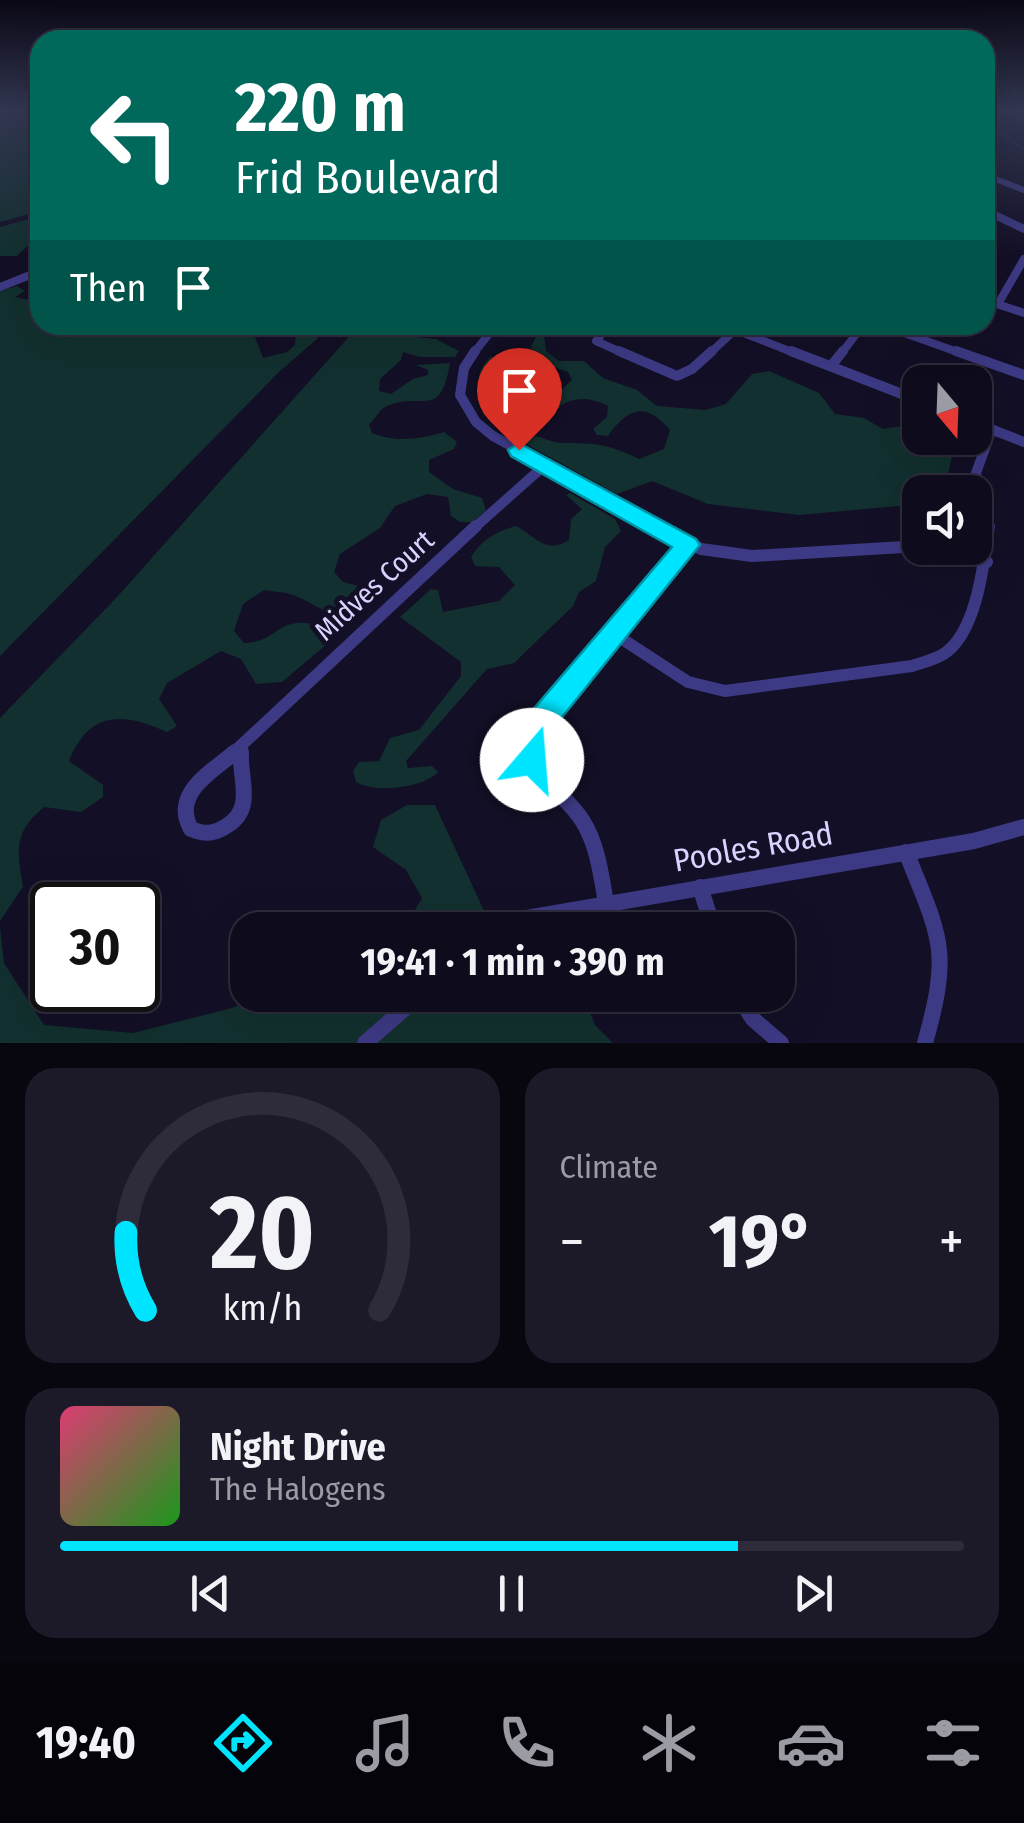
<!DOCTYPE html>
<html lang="en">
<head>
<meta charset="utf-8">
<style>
	:root { --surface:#0e0b1c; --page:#1c1929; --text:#f1f3f6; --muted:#9b9ba3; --line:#2e2b3b; --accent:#00e5ff }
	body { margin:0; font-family:"Fira Sans Condensed",sans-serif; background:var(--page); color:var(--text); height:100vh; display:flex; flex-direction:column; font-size:38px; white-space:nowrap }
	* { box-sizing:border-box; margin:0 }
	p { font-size:32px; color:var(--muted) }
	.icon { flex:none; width:55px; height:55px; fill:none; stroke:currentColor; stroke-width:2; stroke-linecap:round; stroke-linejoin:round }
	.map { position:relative; height:1043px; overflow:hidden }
	.details { display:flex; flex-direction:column; gap:25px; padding:25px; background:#08060f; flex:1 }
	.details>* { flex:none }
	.hud { position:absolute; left:30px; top:30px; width:965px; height:305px; border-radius:30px; box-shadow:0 10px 40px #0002,0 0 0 2px var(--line); background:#00695c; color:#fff; overflow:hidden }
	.needle { width:65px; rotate:161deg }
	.controls { position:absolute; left:902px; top:365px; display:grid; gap:20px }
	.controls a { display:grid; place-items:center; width:90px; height:90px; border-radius:20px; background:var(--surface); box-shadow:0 10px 40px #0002,0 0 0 2px var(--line); font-size:50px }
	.speed { position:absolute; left:30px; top:882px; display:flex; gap:20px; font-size:50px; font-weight:700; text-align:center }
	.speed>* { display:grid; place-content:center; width:130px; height:130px; border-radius:50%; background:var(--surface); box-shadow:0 10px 40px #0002,0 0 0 2px var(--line); line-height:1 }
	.speed .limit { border:5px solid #111; border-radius:15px; background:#fff; color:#111 }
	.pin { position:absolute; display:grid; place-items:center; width:85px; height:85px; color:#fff; margin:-102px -42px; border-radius:50% 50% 50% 0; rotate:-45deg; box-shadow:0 0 10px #0007 }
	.pin .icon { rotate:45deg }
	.me { position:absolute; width:110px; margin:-55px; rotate:18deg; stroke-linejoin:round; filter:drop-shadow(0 0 8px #0008) }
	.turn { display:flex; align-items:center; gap:35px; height:210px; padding:0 40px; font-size:45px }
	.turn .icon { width:130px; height:130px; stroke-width:2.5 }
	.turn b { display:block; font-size:70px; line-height:85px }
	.then { display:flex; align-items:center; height:95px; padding:0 40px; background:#0003; gap:20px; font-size:38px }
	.big { font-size:75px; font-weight:700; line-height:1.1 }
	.details .widget { flex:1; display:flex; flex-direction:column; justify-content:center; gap:15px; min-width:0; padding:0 35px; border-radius:30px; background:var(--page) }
	.details .dial { align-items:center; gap:0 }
	.dial svg { height:260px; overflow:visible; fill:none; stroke:var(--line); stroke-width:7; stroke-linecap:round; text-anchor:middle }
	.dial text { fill:var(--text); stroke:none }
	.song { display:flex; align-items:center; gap:30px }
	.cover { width:120px; height:120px; border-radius:15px; background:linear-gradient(135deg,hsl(340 70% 55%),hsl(120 70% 35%)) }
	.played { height:10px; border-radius:5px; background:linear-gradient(90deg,var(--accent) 75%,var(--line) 75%) }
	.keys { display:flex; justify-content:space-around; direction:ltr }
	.heat { display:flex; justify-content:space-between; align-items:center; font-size:55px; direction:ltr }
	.details .tiles { flex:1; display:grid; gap:25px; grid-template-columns:1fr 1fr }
	.widget:last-child { grid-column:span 2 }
	.trip { position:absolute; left:230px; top:912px; width:565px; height:100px; border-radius:30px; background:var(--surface); box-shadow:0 10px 40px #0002,0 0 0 2px var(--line); font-weight:700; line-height:100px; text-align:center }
	.menu { display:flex; height:160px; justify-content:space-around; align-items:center; background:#06040b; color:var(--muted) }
	.menu .icon { width:70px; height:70px }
	.menu .selected { color:var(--accent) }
	.menu b { font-size:45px; color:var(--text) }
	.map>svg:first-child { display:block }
	.green { fill:#12302f }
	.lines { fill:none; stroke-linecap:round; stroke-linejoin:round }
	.stream { stroke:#0a1f44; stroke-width:2.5 }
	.minor-far4 { stroke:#3d3a85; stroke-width:6 }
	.minor-far3 { stroke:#3d3a85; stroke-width:8 }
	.minor-far2 { stroke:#3d3a85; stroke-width:10 }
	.minor-far1 { stroke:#3d3a85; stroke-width:12 }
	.minor { stroke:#3d3a85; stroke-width:16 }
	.route { fill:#00e5ff; stroke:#0095a6; stroke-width:2.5 }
	.labels { text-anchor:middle; stroke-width:10; stroke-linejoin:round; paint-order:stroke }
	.street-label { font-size:28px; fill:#d9d4ff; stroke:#130f26 }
	.near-street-label { font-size:32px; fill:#d9d4ff; stroke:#130f26 }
</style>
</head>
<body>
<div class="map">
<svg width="1024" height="1043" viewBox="0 0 1024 1043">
	<rect width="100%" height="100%" fill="#130f26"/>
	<path class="green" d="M0,111H40V211L0,222Z
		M40,216V234L17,256H0V227Z
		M17,286L25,291L15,297L40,302V325H184L187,329L233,325L236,333L255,337L263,358L287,352L295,345L296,329L325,325L317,339L279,372L0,656V291Z
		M541,325H550L544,335L546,351L559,361H584L603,378L637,390L657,406L706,410L726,404L752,374L769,371L819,393L835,414L864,418L883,429L902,426L920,432V438H934L952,456L946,483L936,492H920V504L799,515L708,504L652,481L617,494L526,444L524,438C539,432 548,443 563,443C596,443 608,444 639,459L664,449L670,430C645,401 628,408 608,436L597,435L593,429L607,417L608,406C579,391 558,401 540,426L509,432L497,427L505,415L554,397L572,380L568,372L551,366L510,364L500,372L505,396L499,402L482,400C474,385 478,369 490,357L527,356Z
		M354,331L436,339L459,351L455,357H420L403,352L401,360L380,379L379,391L391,394L413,379L428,375V370L416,365L450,363C440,423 421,389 385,407C378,411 376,419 369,424L372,433C396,443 421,439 444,432L457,442L454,449L429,460V472L453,489L482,498L486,510L473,522H460L451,516L448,497L427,494L395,506L380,528L340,554L334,572L343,582L374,590L375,602C344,631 328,610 296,596C287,592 275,592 264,590L243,604L234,631L244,643C273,642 276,625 297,623C309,622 325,627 338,630L334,638L282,682L256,684L241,659L221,651L167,683L159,699L177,726L167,732C124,712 89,710 69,761L103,785V797L81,812L44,807C13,833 17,850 23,887L0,921V718L118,596Z
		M570,493L615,519L621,531L605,547L596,581L579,592L573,606L514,663L487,669L406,761L408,768L432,766L438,772C422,789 374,793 356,782L353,771L359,762L379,761L390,738L419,730L461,676V662L400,617L431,589L438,590L443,612L499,601L515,585L499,567L475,566L471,557C483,539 495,532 516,526C535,536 546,555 569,540L571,519L582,509L566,495Z
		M407,805H435L493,930H403L422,898L406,870L373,847L381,820Z
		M0,927L4,963L44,1025L133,1033L232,1008L261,995H583L595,1025L613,1043H0Z"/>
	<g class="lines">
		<path class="stream" d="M985,119L1024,150"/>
		<path class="minor-far4" d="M1007,111L1024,117
			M985,175L1024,190
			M985,210L1000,218"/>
		<path class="minor-far3" d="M995,215L1024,229
			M0,287L40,271
			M985,300L1024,313
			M998,304L1024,259
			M609,325L596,341L625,354
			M723,325L797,354
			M882,325L963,354
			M473,354L496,325
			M709,354L735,330
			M841,354L863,325"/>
		<path class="minor-far2" d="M475,351L464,368L460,395L476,422L493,436L664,529
			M619,351L677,376L692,369L712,351
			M791,351L920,401
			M956,351L1024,375
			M831,366L843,351
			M975,423L1024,442
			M473,529L545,465
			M989,529L976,473L992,429"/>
		<path class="minor-far1" d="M659,526L701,549L752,556L920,546
			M937,548L987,562
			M616,635L688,682L725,691L912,666C921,663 933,660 942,655C977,635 984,562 989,526
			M232,754L476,526
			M240,754L241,747
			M532,754L535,729L688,545"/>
		<path class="minor" d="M235,752C212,772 171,793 191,829C205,835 215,834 228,825C255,808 239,777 241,752
			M532,752C538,781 567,796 582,820C598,845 601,875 606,903
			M906,852C941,939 951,950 925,1043
			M700,887L714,930
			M494,930L509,921L974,841L1024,827
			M738,995L753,1019L781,1043
			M365,1043L420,995"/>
	</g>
	<linearGradient id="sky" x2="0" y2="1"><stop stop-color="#0a0815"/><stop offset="0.43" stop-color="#333752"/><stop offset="1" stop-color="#333752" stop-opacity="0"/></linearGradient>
	<rect width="1024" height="257" fill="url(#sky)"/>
	<path class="route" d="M519,443L696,539L700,545L547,736L543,770L532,775L522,770L515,745L525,719L672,547L511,456L508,450Z"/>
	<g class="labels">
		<g class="street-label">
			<text transform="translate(374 585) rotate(-42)" y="10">Midves Court</text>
		</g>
		<g class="near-street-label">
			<text transform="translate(753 847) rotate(-10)" y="11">Pooles Road</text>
		</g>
	</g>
</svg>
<div class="controls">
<a><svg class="needle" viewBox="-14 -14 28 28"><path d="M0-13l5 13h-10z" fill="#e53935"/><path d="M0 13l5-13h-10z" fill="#9b9ba3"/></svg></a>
<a><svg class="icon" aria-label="sound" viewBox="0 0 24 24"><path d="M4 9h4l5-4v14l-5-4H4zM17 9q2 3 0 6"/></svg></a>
</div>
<div class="speed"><div class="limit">30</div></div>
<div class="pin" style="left:519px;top:450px;background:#d93025"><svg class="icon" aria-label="arrive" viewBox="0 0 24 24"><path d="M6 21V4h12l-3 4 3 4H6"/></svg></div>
<svg class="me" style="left:532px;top:760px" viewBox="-20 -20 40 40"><circle r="19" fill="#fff"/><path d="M0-13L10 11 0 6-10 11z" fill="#00e5ff"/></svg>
<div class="trip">19:41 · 1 min · 390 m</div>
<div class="hud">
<div class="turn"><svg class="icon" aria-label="left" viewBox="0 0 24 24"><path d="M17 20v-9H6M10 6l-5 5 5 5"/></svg><div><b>220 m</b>Frid Boulevard</div></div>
<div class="then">Then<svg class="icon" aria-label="arrive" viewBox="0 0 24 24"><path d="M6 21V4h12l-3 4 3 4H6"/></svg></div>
</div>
</div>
<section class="details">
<div class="tiles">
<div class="widget dial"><svg viewBox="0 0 100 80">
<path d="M14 69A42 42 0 1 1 86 69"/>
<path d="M14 69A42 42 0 0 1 8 45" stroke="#00e5ff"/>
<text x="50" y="56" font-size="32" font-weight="700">20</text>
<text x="50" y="72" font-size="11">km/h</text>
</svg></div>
<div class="widget"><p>Climate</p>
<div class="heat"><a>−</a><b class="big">19°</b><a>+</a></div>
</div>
<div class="widget">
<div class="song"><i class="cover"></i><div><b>Night Drive</b><p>The Halogens</p></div></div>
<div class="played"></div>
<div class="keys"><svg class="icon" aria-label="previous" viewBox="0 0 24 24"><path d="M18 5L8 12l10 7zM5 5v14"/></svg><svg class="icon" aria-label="pause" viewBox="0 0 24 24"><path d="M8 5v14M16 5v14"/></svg><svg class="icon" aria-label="next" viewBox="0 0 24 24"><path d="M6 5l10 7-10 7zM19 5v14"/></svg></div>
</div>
</div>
</section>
<nav class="menu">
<b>19:40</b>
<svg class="icon selected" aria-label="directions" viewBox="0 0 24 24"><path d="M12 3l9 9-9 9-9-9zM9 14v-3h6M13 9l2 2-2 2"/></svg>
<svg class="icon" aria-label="music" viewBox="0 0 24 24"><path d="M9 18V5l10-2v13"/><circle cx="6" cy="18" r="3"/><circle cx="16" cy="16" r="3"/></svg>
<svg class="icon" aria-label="phone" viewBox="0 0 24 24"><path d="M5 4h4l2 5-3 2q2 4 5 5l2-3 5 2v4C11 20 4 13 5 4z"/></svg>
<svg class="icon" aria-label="climate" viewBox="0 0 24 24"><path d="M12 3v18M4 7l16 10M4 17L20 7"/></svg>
<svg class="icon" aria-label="car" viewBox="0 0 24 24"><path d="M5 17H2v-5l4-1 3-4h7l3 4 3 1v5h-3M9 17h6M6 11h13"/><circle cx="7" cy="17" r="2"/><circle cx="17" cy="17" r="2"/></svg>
<svg class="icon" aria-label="filters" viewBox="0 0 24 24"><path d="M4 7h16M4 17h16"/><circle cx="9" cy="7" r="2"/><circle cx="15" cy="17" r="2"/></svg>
</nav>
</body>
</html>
